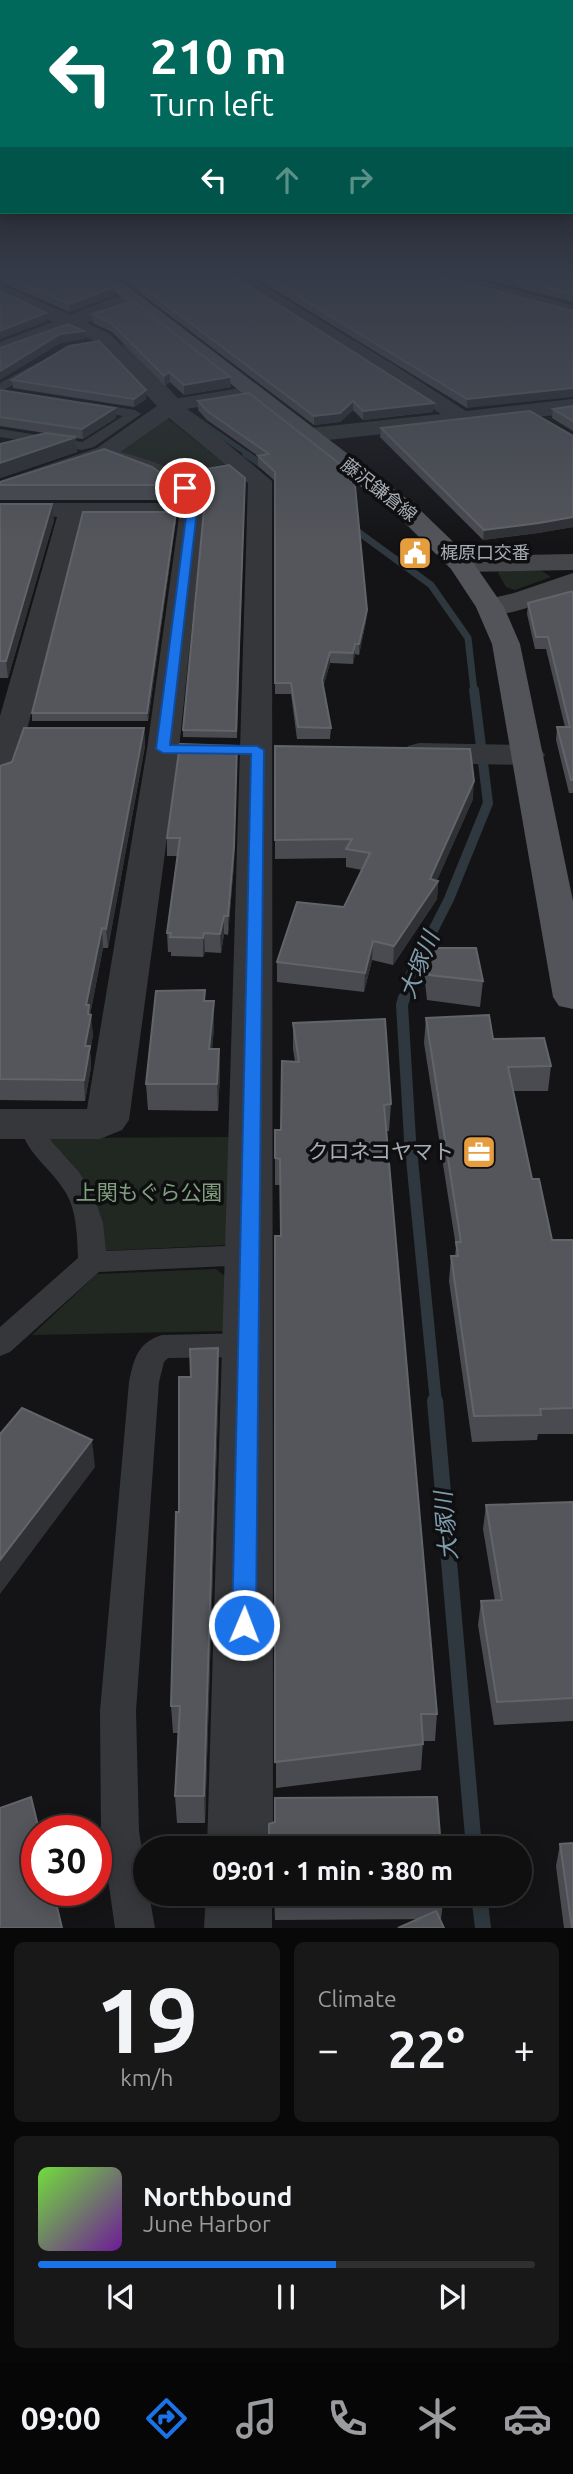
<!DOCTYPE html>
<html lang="en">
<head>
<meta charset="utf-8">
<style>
	:root { --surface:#0f0f10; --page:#181819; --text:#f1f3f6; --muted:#9b9c9f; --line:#2f2f30; --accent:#1a73e8 }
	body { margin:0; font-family:Ubuntu,"Noto Sans JP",sans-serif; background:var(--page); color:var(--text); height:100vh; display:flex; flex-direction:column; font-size:26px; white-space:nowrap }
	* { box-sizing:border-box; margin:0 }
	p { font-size:23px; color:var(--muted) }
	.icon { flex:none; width:38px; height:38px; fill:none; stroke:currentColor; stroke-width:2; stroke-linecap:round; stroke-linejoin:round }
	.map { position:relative; height:1928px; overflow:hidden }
	.side { display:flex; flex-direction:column; gap:14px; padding:14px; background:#080809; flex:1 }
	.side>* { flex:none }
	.guide { position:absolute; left:0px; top:0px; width:574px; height:214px; box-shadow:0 4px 18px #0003,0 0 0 2px var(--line); background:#00695c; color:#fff; overflow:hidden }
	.speed { position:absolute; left:21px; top:1815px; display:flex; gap:14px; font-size:35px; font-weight:700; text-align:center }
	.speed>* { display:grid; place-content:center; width:91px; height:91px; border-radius:50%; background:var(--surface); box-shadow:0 4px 18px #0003,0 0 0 2px var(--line); line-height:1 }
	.speed .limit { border:10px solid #d22; background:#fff; color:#111 }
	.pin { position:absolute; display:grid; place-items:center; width:60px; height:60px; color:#fff; margin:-30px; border:4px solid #fff; border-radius:50%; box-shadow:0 2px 7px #0007 }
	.me { position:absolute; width:77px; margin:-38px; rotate:1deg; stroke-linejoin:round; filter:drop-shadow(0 0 5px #0008) }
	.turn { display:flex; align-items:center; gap:24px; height:147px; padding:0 35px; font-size:32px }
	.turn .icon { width:91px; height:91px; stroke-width:2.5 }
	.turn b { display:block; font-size:49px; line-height:60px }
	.lanes { display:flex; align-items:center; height:66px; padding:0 35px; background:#0003; justify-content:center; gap:35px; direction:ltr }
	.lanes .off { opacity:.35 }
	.big { font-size:52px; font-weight:700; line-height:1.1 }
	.side .card { flex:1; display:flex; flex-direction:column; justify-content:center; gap:10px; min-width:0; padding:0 24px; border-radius:10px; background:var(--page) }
	.side .dial { align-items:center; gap:0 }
	.dial b { font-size:91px; line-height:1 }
	.song { display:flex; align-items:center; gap:21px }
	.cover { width:84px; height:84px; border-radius:10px; background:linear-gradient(135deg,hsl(100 70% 55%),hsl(280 70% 35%)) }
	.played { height:7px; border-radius:4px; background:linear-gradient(90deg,var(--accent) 60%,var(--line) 60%) }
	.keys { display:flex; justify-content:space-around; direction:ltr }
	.heat { display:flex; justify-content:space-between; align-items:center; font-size:38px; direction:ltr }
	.side .tiles { flex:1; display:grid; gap:14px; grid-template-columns:1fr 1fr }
	.card:last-child { grid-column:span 2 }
	.trip { position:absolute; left:133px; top:1836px; width:399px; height:70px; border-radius:35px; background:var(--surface); box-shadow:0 4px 18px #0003,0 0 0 2px var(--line); font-weight:700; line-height:70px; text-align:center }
	.tabs { display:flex; height:112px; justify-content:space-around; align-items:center; background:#060606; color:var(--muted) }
	.tabs .icon { width:49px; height:49px }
	.tabs .on { color:var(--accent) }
	.tabs b { font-size:32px; color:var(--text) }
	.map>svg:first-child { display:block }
	.green { fill:#212821 }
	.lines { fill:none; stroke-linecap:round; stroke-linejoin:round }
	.stream-far4 { stroke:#2e383e; stroke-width:5 }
	.stream-far3 { stroke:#2e383e; stroke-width:7 }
	.stream-far2 { stroke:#2e383e; stroke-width:10 }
	.stream-far1 { stroke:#2e383e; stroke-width:12 }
	.stream { stroke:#2e383e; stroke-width:16 }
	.lane { fill:#35373a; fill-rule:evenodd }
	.street { fill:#35373a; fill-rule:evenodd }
	.secondary { fill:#44464a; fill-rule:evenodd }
	.primary { fill:#525459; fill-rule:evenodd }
	.wall { fill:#4a4b51 }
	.shaded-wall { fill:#303135 }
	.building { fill:#54565b; stroke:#616469; stroke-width:2 }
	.route { fill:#1a73e8; stroke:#114b97; stroke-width:2 }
	.labels { text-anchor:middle; stroke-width:7; stroke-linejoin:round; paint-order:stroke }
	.far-street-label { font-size:18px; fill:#a7adb5; stroke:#0f0f11 }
	.far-poi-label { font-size:18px; fill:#a7adb5; stroke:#0f0f11; text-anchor:start }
	.poi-label { font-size:21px; fill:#a7adb5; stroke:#0f0f11; text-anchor:end }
	.park-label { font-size:21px; fill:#809f7f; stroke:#0f0f11 }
	.water-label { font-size:23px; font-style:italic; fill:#809dae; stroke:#0f0f11 }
</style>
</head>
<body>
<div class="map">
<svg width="573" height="1928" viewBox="0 0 573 1928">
	<rect width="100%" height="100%" fill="#141416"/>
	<path class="green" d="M168,419L225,464L203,469L176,465L164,471L119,454Z
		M502,569L542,571L551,577L515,590L506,587L498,573Z
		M230,1137L227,1245L99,1251L46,1138Z
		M216,1269L229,1279L228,1331L32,1335L97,1274Z"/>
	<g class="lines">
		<path class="stream-far4" d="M125,345L187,412L249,455"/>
		<path class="stream-far3" d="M246,454L268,469
			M350,526L431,585L468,638L474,691"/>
		<path class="stream-far2" d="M404,1000L411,974L449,899L488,803L474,690"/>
		<path class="stream-far1" d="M404,998L402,1005L410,1139L436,1403"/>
		<path class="stream" d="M435,1401L474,1848
			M479,1894L483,1928"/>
		<path class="lane" d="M37,363L41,364V370L0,392V383Z
			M85,402L135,410L141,414L94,447L82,450L0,437V429L82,442L123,416L80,409L79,406Z
			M32,1115L41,1118L51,1141L79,1172L94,1196L103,1223L106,1251L250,1245L260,1248L264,1255L260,1262L250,1265L99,1272L10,1352L0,1356V1327L78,1258C77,1236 77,1212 66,1193C50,1166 28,1157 19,1124L23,1118Z
			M249,1333L259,1337L264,1345L259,1353L249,1357L168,1358L164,1362L159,1382L136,1711L139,1831L145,1869V1894H149L155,1928H115L101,1831L100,1711L129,1382C134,1359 137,1343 162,1335Z"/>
		<path class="street" d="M223,274H244L393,364L466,411L573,399V413L310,442L302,440L299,435L302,430L310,428L441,414Z
			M426,274H455L573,305V317L429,278Z
			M0,284L70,315C91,307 120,291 143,297L145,301L143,305L119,310L86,323L110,334L174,399L253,386L261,387L264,392L261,397L253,398L186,409L272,481L273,1848H207L248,483L169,418L121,452C149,460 187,470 204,495V510L179,749L129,1120L122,1130L100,1139H0V1109H87L147,749L179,517H82L16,772L12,779L0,782V716L57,517L38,515L35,510L38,505L47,503H180V497L158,482L107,460L0,496V481L97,448L157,406L96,342L69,329L0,355V342L53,322L0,296Z
			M419,743L529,745L540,748L545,755L540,762L529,765L419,763L408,760L403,753L408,746Z
			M206,1894H272V1928H204Z"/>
		<path class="secondary" d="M573,554V570L461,572L452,570L448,564L452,558L461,556Z
			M573,573V590C546,600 509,620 480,613L476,607L480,601L514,593Z"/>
		<path class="primary" d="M92,274H112L416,506L470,558L504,607L520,644L573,901V1009L559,1006L553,997L492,644L476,607L451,569L398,516Z"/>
	</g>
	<path class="wall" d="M0,274L115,295L70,312L1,282H0Z
		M115,274H230L433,412L363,420L353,410L340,422L314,425Z
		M249,274H432L573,311L467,408Z
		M464,274H573V302Z
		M133,301L231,387L184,395L170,382L165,386L112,332L93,323L92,314Z
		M12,380L146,390V399L134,407L13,388Z
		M0,390L115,408L116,418L83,439L76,438L77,452L0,478V444L45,433L0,426Z
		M249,393L367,610L366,621L359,655L355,654L353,664L330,663L323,687L331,728L330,739H297L291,694H275V481L258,466V456L207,420L198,410V401Z
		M573,406V431L552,418L553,409Z
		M381,428L573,436V527L538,533L483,540L380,437Z
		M189,472L245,478L237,738L183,737V730L206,495L189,479Z
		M0,482L177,485V500H0Z
		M0,504L54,520L8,678H0Z
		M176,520L148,721H32V713Z
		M573,591V793H569L556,740L557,727H565L546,649H535L527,614L528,603Z
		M144,728L145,746L108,948H103L90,1015L93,1035L90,1051L91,1067L85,1101L0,1100V766Z
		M237,746L234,864L228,935L224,934L221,953L205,952L203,957L171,956V952H168L167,933L177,856H167V838Z
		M275,746L473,799L437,880L438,881L437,899L393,965L372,960L364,992L277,982V962L344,907L362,870L346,867V858L275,859Z
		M425,948L483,981L480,1007L427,1000L424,973Z
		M205,990V1001H214V1027L212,1049H219L220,1075L218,1111L148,1110L146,1084Z
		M426,1018L493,1039L551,1066L548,1091H513L532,1179L552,1240H573V1434H538L537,1440L472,1442L449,1281L451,1256H455L456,1247L424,1043Z
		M293,1023L391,1104L389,1131H386L437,1714L435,1741H423L421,1770L276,1788L275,1236H281L280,1185H275V1130H281L295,1062L293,1049Z
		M218,1348L219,1376L205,1823H177L175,1796L178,1733H173L171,1706L179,1512L191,1377Z
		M573,1502V1721L494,1725L478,1625L481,1601H495L483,1529L486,1505Z
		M560,1844L573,1928H564L556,1866Z
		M274,1894H444L441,1919L275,1920Z"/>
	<path class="shaded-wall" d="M114,287L115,295L70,312L69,304Z
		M46,313V322L0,339V331Z
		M84,331L85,339L61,343L0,380V371L60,334Z
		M169,372L170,382L165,386L164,376Z
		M230,377L231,387L184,395V385Z
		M573,388V397L467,408V399Z
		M146,390V399L134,407V399Z
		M353,401V410L340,422L314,425V416Z
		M434,403L433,412L363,420V411Z
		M115,408L116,418L83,439L82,429Z
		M76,437L77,452L0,478V463Z
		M52,504L54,520L8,678L6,661Z
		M176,512V520L148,721L147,713Z
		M573,517V527L538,533L483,540L484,530Z
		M367,610L366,621L359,655V644Z
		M355,644V654L353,664V653Z
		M330,652V663L322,691V680Z
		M144,728L145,746L108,948L106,929Z
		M237,746L234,864L228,935V916Z
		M474,781L473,799L434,887L438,881L437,899L393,965L394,946L430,879Z
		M224,916V934L221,953L220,934Z
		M102,928L103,948L90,1015H91L93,1035L90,1051L91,1067L85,1101L84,1080L86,1005Z
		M204,933L205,952L203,957V938Z
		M373,941L372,960L364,992L365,973Z
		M214,1001V1027L210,1075L209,1049Z
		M219,1049L220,1075L218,1111L217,1084Z
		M218,1348L219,1376L205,1823L204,1796Z
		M92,1440L95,1467L0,1594V1560Z"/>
	<path class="building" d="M0,274H98L114,287L69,304Z
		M125,274H230L434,403L363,411L353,401L340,413L314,416Z
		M261,274H432L573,311V388L467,399Z
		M495,274H573V294Z
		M0,291L46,313L0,331Z
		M133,301L230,377L184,385L169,372L164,376L111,323L92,314Z
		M68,324L84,331L60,334L0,371V348Z
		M99,341L146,390L134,399L12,380L69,346Z
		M0,390L115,408L82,429L0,417Z
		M249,393L354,475L367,610L359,644H355L353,653L330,652L322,680L331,728L298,727L291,683H275V472L258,456L269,454L207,411L198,401Z
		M573,406V421L553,409Z
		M530,411L573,436V517L539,523L484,530L381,428Z
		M46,433L76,437L0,463V444Z
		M104,449L152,467L177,485H0V482Z
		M229,465L245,478L236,731L183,730L206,489L189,472Z
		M0,504H52L6,661H0Z
		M83,512H176L147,713H32Z
		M573,591V780H571L557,727H570L548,637H536L528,603Z
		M24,728H144L106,929L102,928L86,1005H89L88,1014L91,1015L85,1046H90L84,1080L0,1079V766L12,762Z
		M180,744L237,746L234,846L228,916H224L220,934L204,933L203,938L170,937L171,933H167L180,838H167Z
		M275,746L470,749L474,781L430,879L438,881L394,946L373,941L365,973L277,962L297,902L344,907L370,853L346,849L352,839L275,840Z
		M425,948H476L483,981L429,975Z
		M205,990L204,1001H214L209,1049H219L217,1084H146L156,991Z
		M489,1015L493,1039L544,1038L551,1066L508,1067L532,1179H539L552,1240H573V1408L540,1409L541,1415L474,1416L451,1256H458L456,1242H461L426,1018Z
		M385,1019L391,1104L384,1105L437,1714H421L423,1744L275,1762V1236H281L280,1159L275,1158V1130H281L282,1061L299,1062L293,1023Z
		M218,1348L204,1796H175L180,1706H171L176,1512H179V1377H191L190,1349Z
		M22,1408L92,1440L0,1560V1434Z
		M573,1502V1698L497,1702L481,1601L502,1600L486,1505Z
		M31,1797L39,1830H37V1890H53L62,1928H0V1808Z
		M437,1797L441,1848H269V1824L275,1822V1798Z
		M573,1843V1928H572L560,1844Z
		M436,1911L444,1928H398Z"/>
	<linearGradient id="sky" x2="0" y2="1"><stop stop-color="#0b0b0c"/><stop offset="0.5" stop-color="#343a47"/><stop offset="1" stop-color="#343a47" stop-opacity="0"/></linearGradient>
	<rect width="573" height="544" fill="url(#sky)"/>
	<path class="route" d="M182,486H189L197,495V510L170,745L257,746L264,750L256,1625L252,1632L244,1636L235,1632L232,1625L251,754L163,753L156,749L187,510V495L180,488Z"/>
	<defs>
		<g id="civic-square" transform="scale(1.75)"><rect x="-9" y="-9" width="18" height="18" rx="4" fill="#e59d3d" stroke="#0f0f11"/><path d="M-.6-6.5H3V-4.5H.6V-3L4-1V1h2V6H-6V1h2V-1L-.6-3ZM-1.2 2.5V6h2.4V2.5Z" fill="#fff"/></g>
		<g id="office-square" transform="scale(1.75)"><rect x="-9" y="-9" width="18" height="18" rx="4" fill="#e59d3d" stroke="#0f0f11"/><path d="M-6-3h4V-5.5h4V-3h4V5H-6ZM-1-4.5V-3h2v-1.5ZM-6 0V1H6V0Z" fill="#fff"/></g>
	</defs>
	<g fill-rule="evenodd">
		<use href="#civic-square" x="415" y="553"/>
		<use href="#office-square" x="479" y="1152"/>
	</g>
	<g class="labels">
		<g class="far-street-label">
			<text transform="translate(379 490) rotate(38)" y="6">藤沢鎌倉線</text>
		</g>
		<g class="far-poi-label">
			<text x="440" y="559">梶原口交番</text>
		</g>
		<g class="poi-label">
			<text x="454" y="1159">クロネコヤマト</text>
		</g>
		<g class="park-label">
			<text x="149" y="1200">上関もぐら公園</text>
		</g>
		<g class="water-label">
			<text transform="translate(419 965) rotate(-68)" y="8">大塚川</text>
			<text transform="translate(446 1526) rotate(-95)" y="8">大塚川</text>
		</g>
	</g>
</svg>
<div class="speed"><div class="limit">30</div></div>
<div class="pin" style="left:185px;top:488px;background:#d93025"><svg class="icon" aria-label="arrive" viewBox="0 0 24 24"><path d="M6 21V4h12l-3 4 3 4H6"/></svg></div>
<svg class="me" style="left:244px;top:1625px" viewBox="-20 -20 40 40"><circle r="17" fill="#1a73e8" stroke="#fff" stroke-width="3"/><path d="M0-11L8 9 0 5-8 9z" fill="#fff"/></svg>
<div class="trip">09:01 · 1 min · 380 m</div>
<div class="guide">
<div class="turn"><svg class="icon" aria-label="left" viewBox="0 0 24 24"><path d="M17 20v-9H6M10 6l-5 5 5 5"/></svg><div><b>210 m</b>Turn left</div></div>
<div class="lanes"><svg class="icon" aria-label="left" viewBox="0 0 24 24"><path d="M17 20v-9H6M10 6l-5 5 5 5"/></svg><svg class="icon off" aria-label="ahead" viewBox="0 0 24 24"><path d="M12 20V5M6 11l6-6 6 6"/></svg><svg class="icon off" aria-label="right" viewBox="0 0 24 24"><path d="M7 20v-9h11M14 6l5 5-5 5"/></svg></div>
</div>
</div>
<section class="side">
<div class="tiles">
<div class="card dial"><b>19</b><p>km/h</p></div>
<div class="card"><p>Climate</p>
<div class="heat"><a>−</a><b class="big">22°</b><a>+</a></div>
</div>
<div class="card">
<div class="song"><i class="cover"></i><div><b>Northbound</b><p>June Harbor</p></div></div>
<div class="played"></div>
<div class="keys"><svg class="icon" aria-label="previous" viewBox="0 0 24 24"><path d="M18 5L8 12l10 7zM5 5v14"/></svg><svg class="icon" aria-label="pause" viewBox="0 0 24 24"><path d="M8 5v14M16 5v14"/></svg><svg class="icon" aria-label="next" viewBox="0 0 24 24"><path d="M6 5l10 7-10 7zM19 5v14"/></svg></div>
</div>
</div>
</section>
<nav class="tabs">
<b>09:00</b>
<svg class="icon on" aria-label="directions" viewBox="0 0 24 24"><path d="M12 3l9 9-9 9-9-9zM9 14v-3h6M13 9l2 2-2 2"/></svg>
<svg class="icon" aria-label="music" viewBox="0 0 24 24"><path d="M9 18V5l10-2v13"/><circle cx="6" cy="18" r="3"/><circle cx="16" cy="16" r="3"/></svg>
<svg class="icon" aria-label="phone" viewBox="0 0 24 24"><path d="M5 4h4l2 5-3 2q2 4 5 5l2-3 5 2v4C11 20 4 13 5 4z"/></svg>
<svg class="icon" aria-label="climate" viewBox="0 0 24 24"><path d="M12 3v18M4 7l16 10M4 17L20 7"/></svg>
<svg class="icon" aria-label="car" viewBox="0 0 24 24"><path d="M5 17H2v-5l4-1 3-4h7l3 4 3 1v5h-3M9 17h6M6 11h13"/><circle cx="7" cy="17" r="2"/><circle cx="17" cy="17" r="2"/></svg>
</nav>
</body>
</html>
